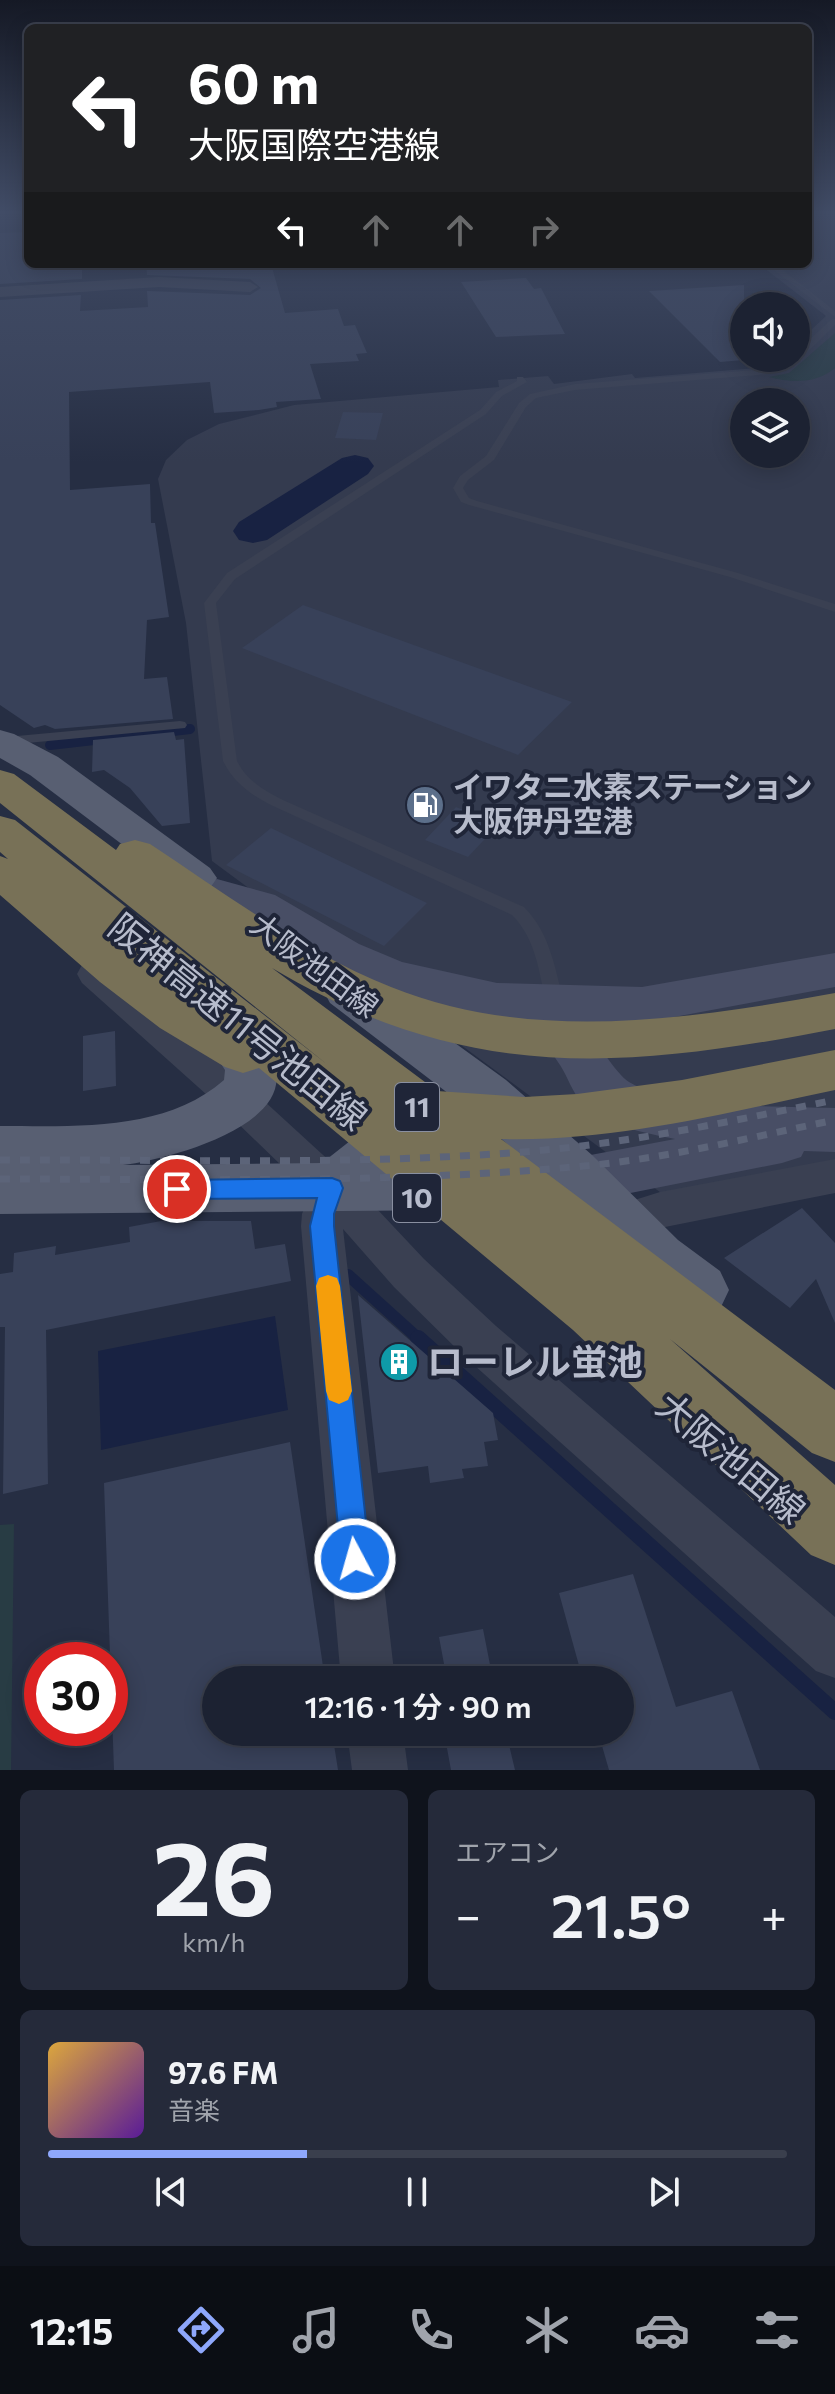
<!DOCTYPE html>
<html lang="ja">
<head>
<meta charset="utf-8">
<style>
	:root { --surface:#1c2232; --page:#252a3a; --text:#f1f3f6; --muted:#a0a4ac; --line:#3a3f4d; --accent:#8ea7fb }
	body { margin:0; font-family:Commissioner,"Noto Sans JP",sans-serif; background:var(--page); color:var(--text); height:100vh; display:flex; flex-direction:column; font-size:30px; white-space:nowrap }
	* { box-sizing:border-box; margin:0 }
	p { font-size:26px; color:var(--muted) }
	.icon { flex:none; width:44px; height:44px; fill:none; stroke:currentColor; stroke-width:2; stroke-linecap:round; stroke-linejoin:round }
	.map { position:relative; height:1770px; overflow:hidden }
	.details { display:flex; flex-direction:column; gap:20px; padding:20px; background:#0f131c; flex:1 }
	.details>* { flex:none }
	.banner { position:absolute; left:24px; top:24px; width:788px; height:244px; border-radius:12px; box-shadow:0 4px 20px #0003,0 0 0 2px var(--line); background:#202124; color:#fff; overflow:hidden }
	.controls { position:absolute; left:730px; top:292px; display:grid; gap:16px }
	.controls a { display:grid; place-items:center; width:80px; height:80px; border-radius:50%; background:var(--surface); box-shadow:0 4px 20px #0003,0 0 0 2px var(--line); font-size:40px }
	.speed { position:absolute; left:24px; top:1642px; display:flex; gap:16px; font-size:40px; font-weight:700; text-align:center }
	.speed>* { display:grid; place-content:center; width:104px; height:104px; border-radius:50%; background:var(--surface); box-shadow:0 4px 20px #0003,0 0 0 2px var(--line); line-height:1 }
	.speed .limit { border:12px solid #d22; background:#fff; color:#111 }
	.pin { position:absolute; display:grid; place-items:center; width:68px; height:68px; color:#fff; margin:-34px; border:4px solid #fff; border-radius:50%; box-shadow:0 2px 8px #0007 }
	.me { position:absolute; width:88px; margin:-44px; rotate:354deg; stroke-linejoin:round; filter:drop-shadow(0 0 6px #0008) }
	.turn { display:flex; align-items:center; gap:28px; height:168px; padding:0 32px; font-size:36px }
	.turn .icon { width:104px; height:104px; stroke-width:2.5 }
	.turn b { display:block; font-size:56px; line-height:68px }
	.lanes { display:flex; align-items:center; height:76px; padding:0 32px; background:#0003; justify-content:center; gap:40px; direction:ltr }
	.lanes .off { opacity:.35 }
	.big { font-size:60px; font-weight:600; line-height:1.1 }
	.details .widget { flex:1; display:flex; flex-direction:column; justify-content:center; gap:12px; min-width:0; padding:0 28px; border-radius:12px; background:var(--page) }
	.details .dial { align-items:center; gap:0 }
	.dial b { font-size:104px; line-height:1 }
	.song { display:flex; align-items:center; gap:24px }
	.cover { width:96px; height:96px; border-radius:12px; background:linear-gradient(135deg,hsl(40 70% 55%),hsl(270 70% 35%)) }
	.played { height:8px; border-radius:4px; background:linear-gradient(90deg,var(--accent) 35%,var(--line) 35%) }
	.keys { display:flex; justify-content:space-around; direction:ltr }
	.heat { display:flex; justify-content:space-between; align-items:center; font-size:44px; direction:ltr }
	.details .tiles { flex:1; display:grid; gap:20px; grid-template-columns:1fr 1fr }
	.widget:last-child { grid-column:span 2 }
	.trip { position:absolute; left:202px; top:1666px; width:432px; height:80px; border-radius:40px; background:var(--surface); box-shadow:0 4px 20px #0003,0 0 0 2px var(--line); font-weight:600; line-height:80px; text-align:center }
	.tabs { display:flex; height:128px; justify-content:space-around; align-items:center; background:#0b0e14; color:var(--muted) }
	.tabs .icon { width:56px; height:56px }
	.tabs .on { color:var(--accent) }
	.tabs b { font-size:36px; color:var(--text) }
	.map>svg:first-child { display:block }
	.airport { fill:#343b4f; fill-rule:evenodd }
	.green { fill:#283c44 }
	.water { fill:#182242 }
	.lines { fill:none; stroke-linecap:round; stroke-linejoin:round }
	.stream-far3 { stroke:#182242; stroke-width:8 }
	.stream-far2 { stroke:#182242; stroke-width:10 }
	.stream-far1 { stroke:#182242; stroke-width:12 }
	.stream { stroke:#182242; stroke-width:16 }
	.river { fill:#182242; fill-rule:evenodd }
	.building { fill:#384159 }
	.lane { fill:#3a4052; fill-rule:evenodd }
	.street { fill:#3a4052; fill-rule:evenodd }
	.secondary { fill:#484e65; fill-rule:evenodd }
	.primary { fill:#585f72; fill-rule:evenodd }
	.highway { fill:#787157; fill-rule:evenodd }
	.rail { stroke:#5c6479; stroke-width:7; stroke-dasharray:10 10; stroke-linecap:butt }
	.route { fill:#1a73e8; stroke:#114b97; stroke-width:2 }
	.slow { fill:#f59e0b }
	.labels { text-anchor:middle; stroke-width:8; stroke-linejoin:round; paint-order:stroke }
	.shield { fill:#1f2538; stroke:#898fa0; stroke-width:2 }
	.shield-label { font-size:28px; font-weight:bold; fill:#b7bccc }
	.poi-label { font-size:30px; font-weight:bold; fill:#b7bccc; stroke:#1f2538; text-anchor:start }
	.street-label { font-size:30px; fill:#b7bccc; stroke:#1f2538 }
	.near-street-label { font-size:36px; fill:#b7bccc; stroke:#1f2538 }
	.near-poi-label { font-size:36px; font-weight:bold; fill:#b7bccc; stroke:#1f2538; text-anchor:start }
</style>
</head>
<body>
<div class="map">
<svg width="835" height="1770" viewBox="0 0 835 1770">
	<rect width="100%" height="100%" fill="#262e43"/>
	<path class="airport" d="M808,214H835V1167L672,1201L212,861L186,623L158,479L166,460L187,440L219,424L294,405L499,387L498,380L548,376L554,384L632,374L635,378L757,368L771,366L780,358H796V344L826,316L759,264H808ZM744,402H796V454H744Z"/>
	<path class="green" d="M835,333V368C816,384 792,383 769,377L789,373Z
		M14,1524L11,1770H0V1525Z"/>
	<path class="water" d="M275,1316L288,1410L101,1450L98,1351Z"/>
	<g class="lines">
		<path class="stream-far3" d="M184,730L190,729"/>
		<path class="stream-far2" d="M50,745L190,729"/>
		<path class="stream-far1" d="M348,1275L420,1340"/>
		<path class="stream" d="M418,1338L835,1712"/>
		<path class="river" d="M355,455L368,458L374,466L368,474L267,540L253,543L239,540L233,531L239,522L342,458Z"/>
	</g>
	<path class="building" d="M28,232V264H82V279L0,284V233Z
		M146,264H271L285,313L338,309L344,326L355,325L367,353L356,354L359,361L310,364L321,399L276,402L277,407L259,410L214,413L210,382L69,392L70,490L150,484L151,523H155L169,617L147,620L144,679L167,677L173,719L55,729L45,725L34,728L0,705V300L81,295L80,311L148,307L147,291L250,295L261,288L250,279L147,275Z
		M526,278L534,289L541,288L565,334L496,337L461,282Z
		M744,285V360L720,362L649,291Z
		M343,412L383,413L376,440L335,438Z
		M303,605L572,702L518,755L242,648Z
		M174,732L176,740L184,739L190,823L162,826L130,788L104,770L92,772L93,740Z
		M456,807L499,824L468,857L425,840Z
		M271,828L427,903L384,946L226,865Z
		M115,1031L116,1086L83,1091V1036Z
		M802,1208L835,1243V1323L816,1279L790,1308L724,1258Z
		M161,1221H251L255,1249L285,1244L291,1281L46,1330L48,1484L3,1494L5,1327H0V1274L13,1272L14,1253L56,1246L55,1255L130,1242L129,1227Z
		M358,1295L493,1413L498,1440L484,1442L488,1466L462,1469L464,1478L430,1483L428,1466L378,1473Z
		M290,1442L325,1680H216V1732H332L338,1770H114L104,1483Z
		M633,1574L676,1707L732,1691L760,1770H609L598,1732H620V1680H583L559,1593Z
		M483,1629L493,1680H447L439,1637Z
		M444,1732H506L515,1770H451Z"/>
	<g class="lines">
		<path class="lane" d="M766,264H775L835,311V317Z
			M832,319H835V325C815,344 797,366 770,374L575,390L536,398L526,407L494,460L468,480L463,488L469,498L477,501L738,573L835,604V612L730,577L469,505L461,502L453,488L460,476L486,456L519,403L530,394L575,384L766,369C776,366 786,358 796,358V352Z
			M517,377H523L527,382L502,396L486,414L235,579L216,603L237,761C247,781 264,790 283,800L524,907C550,933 555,968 564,1003L561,1008H549L546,1003C539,972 536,939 512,915L273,806C251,795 234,783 223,761L204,603L227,573L480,410L496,392L517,381Z
			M180,721L185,722L187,725L185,728L6,745L0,742L1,738L6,737Z"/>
		<path class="street" d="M159,277L250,282L258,287L250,292L159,287L0,297V287Z
			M94,961L106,965L252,1090L346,1176L424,1259L496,1326L835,1617V1678L816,1671L464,1356L394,1287L343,1229L395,1680H341L301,1226L302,1214L310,1193L226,1112L82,983L77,974L82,965Z
			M835,1159V1193L660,1228L621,1240L606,1235L600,1222L606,1209L660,1192Z
			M347,1732H403L408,1770H352Z"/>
		<path class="secondary" d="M217,879L275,895L359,944L402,962L497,983L642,987L835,953V987L642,1023H586C591,1035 617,1075 629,1082C675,1109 780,1106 835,1108V1152L804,1151L801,1157L782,1163L580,1203L561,1197L552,1180L561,1163L580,1157L675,1139C646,1133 603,1126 582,1103C572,1092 568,1077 560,1065C548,1046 543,1047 536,1022L497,1019L375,989L327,968L243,917L201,905L195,894L201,883Z"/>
		<path class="primary" d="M0,730L14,734L58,757L210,868L217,878L210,888L195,893L180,888L30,775L0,758Z
			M347,972L364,977L506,1080L592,1155L678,1240L720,1271L729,1290L720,1309L699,1317L678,1309L636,1276L554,1187L470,1110L330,1003L323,990L330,977Z
			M232,1023C252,1029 261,1039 271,1058C306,1124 166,1160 123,1165L322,1163L383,1115L389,1102L408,1095L427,1102L434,1117L421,1146L401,1163L462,1162L482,1169L490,1186L482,1203L462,1210L0,1214V1126C75,1126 165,1132 224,1080L225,1070L207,1042L214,1028Z"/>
		<path class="highway" d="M0,770L14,774L116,850L120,844L135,840L150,844C227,895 304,952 391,987C532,1044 690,1019 835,993V1029C622,1070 466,1083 272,968L437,1091L524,1097L577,1094L682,1080L835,1050V1090C725,1113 614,1142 501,1139L835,1390V1462L812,1453L670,1339L835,1485V1565L811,1555L573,1330L259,1068L243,1073L225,1067L160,1028L100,982L0,895V856L8,859L0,852V816L15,820L328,1065L0,803Z"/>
		<path class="rail" d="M0,1160C178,1159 358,1166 535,1151C636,1142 736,1120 835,1100
			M0,1179C194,1179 390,1184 584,1166C669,1158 752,1137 835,1120"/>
	</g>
	<linearGradient id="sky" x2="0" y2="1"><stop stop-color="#151925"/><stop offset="0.46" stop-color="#414c66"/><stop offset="1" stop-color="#414c66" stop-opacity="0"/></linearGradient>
	<rect width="835" height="462" fill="url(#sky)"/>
	<path class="route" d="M332,1178L340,1181L343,1188L334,1214V1226L370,1559L366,1569L355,1573L345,1569L341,1559L310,1226L317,1198L177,1199L169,1196L165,1189L169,1182L177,1180Z"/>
	<path class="slow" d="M328,1275L337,1278L340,1286L352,1391L348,1400L339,1404L329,1400L326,1391L316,1286L319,1278Z"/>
	<defs>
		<g id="fuel-disc" transform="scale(2)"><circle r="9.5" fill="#5c6f8a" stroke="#1f2538"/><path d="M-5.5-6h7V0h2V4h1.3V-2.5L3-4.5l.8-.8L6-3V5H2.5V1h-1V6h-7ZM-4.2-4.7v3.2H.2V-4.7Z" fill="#fff"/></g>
		<g id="building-disc" transform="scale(2)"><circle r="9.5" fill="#0f9aa8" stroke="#1f2538"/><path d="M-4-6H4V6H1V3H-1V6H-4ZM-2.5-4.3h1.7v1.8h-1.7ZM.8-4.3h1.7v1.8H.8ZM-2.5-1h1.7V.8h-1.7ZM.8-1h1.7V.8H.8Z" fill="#fff"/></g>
	</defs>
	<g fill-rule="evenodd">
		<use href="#fuel-disc" x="425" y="805"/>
		<use href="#building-disc" x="399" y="1362"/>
	</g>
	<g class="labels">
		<g class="shield">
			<rect x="395" y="1083" width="44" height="48" rx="6"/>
			<rect x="393" y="1174" width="48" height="48" rx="6"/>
		</g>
		<g class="shield-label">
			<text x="417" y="1117">11</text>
			<text x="417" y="1208">10</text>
		</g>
		<g class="poi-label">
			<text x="453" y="798">イワタニ水素ステーション<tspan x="453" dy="34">大阪伊丹空港</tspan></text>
		</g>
		<g class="street-label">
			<text transform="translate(314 966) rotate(37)" y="10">大阪池田線</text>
		</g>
		<g class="near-street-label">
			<text transform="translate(238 1022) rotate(39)" y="13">阪神高速11号池田線</text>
			<text transform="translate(731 1458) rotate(40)" y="13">大阪池田線</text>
		</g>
		<g class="near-poi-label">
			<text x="427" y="1375">ローレル蛍池</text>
		</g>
	</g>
</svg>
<div class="controls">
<a><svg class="icon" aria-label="sound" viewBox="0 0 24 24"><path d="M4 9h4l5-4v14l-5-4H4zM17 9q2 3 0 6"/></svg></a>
<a><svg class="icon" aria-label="layers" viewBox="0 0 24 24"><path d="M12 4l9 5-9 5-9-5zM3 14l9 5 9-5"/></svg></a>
</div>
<div class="speed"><div class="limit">30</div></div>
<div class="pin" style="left:177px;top:1189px;background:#d93025"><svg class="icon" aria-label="arrive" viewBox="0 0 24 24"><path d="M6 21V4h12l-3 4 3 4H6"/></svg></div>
<svg class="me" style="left:355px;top:1559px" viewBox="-20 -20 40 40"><circle r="17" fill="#1a73e8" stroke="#fff" stroke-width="3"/><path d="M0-11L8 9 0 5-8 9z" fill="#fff"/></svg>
<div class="trip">12:16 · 1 分 · 90 m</div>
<div class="banner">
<div class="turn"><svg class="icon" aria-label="left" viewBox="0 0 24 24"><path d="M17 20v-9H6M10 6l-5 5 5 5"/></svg><div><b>60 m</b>大阪国際空港線</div></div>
<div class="lanes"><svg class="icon" aria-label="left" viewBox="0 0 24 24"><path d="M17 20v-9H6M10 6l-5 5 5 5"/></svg><svg class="icon off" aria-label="ahead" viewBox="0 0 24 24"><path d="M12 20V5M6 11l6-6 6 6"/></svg><svg class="icon off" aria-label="ahead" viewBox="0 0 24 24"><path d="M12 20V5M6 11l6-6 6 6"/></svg><svg class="icon off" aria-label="right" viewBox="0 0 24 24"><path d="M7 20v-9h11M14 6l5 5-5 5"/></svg></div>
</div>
</div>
<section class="details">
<div class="tiles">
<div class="widget dial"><b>26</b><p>km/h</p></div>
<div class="widget"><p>エアコン</p>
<div class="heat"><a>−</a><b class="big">21.5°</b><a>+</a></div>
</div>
<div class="widget">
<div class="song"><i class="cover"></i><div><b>97.6 FM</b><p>音楽</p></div></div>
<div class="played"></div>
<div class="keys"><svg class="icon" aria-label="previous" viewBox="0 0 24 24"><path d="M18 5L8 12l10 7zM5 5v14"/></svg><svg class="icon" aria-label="pause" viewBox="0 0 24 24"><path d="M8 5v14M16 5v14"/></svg><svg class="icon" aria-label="next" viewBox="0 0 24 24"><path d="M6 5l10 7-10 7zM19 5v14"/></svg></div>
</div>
</div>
</section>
<nav class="tabs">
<b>12:15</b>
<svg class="icon on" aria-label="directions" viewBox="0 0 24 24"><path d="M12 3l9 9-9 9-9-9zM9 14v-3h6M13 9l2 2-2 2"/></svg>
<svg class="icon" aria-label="music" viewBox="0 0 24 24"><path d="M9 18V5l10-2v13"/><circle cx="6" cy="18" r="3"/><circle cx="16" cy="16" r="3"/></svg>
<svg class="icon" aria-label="phone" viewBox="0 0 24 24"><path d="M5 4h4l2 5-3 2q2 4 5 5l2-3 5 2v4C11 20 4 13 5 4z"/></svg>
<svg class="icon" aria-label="climate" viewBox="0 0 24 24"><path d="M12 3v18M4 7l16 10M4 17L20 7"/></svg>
<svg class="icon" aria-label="car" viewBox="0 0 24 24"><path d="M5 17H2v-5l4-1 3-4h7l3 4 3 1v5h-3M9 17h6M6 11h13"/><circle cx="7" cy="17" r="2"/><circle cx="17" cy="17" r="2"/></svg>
<svg class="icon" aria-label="filters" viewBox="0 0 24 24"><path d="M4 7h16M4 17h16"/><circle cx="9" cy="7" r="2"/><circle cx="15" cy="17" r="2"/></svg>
</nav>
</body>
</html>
